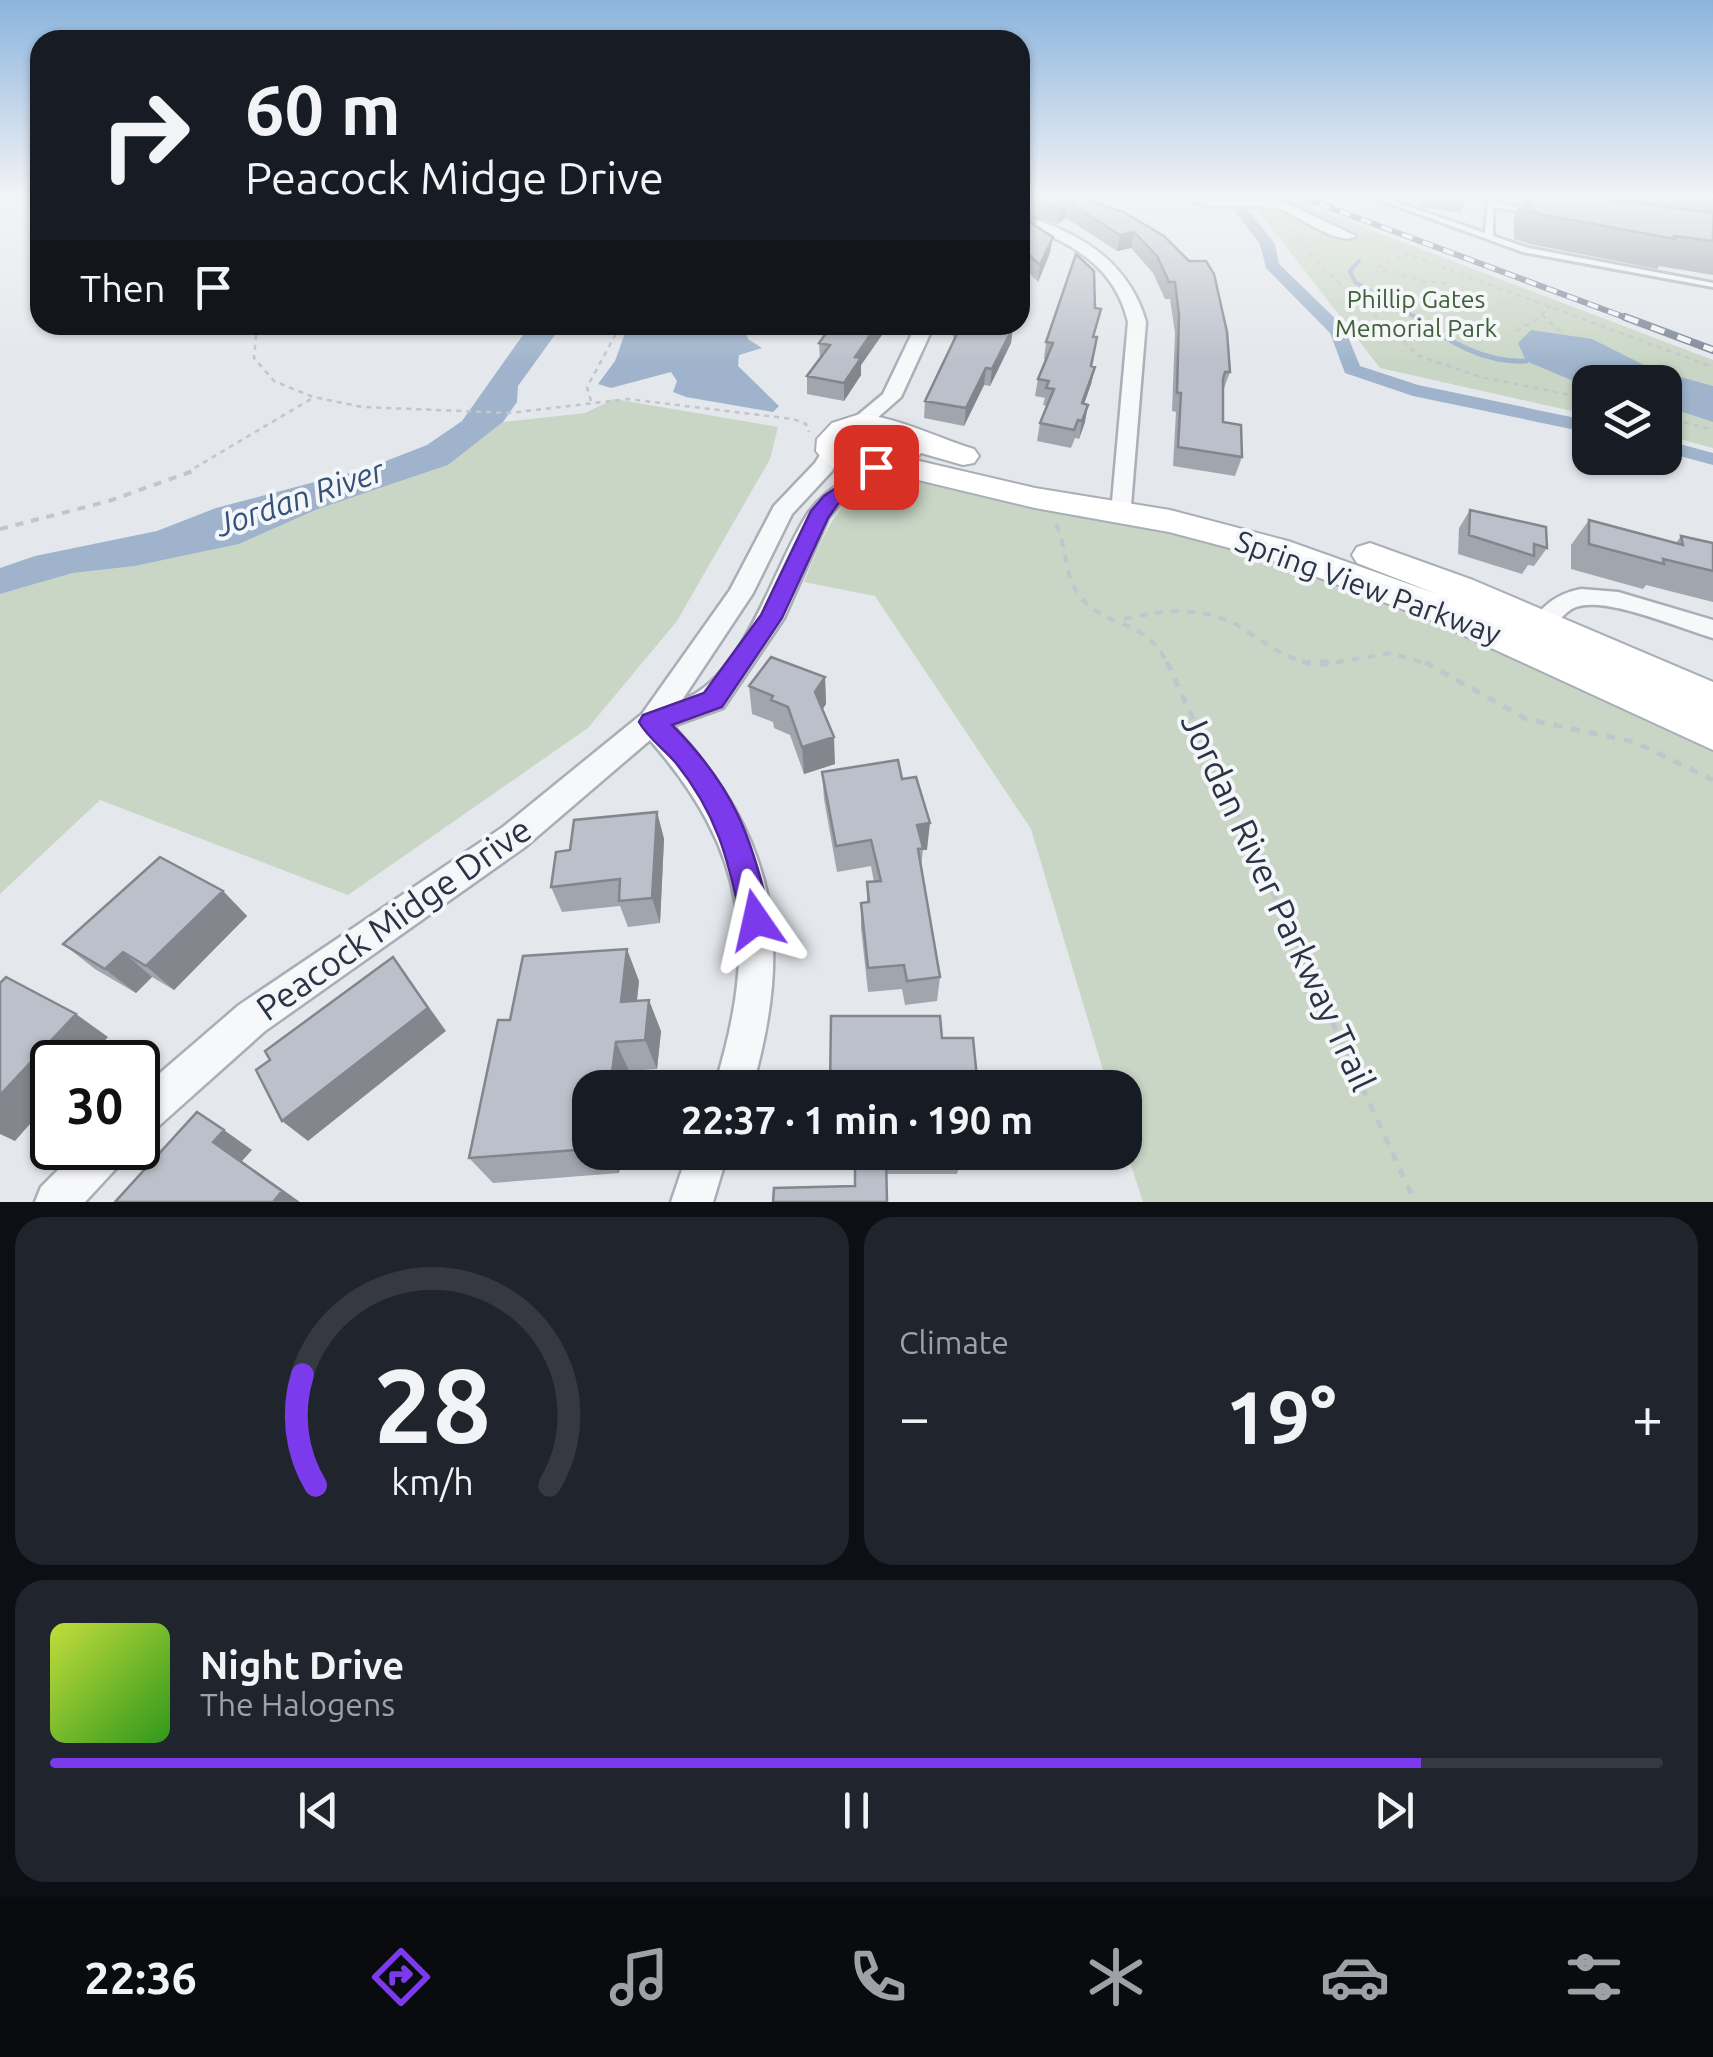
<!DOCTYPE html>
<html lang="en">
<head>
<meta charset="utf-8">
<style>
	:root { --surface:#171b24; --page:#20242c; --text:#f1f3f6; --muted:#9ea1a6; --line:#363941; --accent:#7c3aed }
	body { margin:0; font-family:Ubuntu,sans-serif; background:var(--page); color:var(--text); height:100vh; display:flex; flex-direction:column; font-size:38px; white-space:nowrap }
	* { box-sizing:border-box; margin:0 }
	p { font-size:32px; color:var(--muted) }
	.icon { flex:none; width:55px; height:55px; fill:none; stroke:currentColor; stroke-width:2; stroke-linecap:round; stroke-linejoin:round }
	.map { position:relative; height:1202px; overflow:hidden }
	.drawer { display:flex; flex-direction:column; gap:15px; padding:15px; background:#0d0f14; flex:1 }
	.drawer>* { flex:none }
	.hud { position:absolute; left:30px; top:30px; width:1000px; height:305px; border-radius:30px; box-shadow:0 2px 8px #0004; background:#171b24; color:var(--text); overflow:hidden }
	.fabs { position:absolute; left:1572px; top:365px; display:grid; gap:20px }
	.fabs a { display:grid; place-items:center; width:110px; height:110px; border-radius:20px; background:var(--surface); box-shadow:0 2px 8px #0004; font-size:50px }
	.speed { position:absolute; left:30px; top:1040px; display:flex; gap:20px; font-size:50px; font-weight:700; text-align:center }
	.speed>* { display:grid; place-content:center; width:130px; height:130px; border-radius:50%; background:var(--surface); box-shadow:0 2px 8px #0004; line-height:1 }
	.speed .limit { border:5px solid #111; border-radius:15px; background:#fff; color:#111 }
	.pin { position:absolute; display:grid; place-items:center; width:85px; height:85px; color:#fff; margin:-42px; border-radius:20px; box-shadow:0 5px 15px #0006 }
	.me { position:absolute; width:110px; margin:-55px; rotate:349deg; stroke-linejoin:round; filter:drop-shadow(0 0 8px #0008) }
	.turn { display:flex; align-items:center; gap:35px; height:210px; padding:0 50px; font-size:45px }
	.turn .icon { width:130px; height:130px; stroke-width:2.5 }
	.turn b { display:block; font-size:70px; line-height:85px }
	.then { display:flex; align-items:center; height:95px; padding:0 50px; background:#0003; gap:20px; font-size:38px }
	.big { font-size:75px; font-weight:700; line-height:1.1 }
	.drawer .tile { flex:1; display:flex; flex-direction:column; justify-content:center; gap:15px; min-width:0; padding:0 35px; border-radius:30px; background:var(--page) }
	.drawer .dial { align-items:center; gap:0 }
	.dial svg { height:260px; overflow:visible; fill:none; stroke:var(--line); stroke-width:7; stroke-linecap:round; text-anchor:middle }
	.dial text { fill:var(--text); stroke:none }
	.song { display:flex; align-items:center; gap:30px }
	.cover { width:120px; height:120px; border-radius:15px; background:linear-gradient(135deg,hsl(70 70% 55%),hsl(110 70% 35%)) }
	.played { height:10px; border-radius:5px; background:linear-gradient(90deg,var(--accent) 85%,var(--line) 85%) }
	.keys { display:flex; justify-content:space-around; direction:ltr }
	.heat { display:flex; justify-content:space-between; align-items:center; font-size:55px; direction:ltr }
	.drawer .tiles { flex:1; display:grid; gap:15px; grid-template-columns:1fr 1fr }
	.tile:last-child { grid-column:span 2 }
	.trip { position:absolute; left:572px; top:1070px; width:570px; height:100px; border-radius:30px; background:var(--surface); box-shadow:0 2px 8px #0004; font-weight:700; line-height:100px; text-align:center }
	.dock { display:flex; height:160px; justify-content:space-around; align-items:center; background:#090b0e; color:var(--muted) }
	.dock .icon { width:70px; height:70px }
	.dock .active { color:var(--accent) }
	.dock b { font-size:45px; color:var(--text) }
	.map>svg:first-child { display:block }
	.green { fill:#c9d6c5 }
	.water { fill:#9fb4cc }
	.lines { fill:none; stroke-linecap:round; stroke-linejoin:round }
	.stream-far1 { stroke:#9fb4cc; stroke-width:4 }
	.stream { stroke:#9fb4cc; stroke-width:5 }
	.canal { fill:#9fb4cc; fill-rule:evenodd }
	.lane-casing { stroke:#a9aeb7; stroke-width:6 }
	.street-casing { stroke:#a9aeb7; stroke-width:5 }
	.secondary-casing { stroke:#a9aeb7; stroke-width:4 }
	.path-far2 { stroke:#c2c5cb; stroke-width:2.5; stroke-dasharray:5 5; stroke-linecap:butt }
	.path-far1 { stroke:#c2c5cb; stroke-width:4; stroke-dasharray:8 8; stroke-linecap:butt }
	.path { stroke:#c2c5cb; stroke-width:5; stroke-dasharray:9 9; stroke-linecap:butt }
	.lane { fill:#f7f8fa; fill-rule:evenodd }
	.street { fill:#f7f8fa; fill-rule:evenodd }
	.secondary { fill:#fff; fill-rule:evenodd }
	.rail-far1-casing { stroke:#7d8696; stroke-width:6 }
	.rail-casing { stroke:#7d8696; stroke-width:8 }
	.rail-far1 { stroke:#f4f6f9; stroke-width:4; stroke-dasharray:11; stroke-linecap:butt }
	.rail { stroke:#f4f6f9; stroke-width:5; stroke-dasharray:14; stroke-linecap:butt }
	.wall { fill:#a1a5ae }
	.shaded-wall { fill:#83868d }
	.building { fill:#bbc0ca; stroke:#83868d; stroke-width:2.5 }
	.route { fill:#7c3aed; stroke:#51269a; stroke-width:2.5 }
	.labels { text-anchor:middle; stroke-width:8; stroke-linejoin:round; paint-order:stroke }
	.far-park-label { font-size:25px; fill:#3f6138; stroke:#f4f6f9 }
	.street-label { font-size:30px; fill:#2b3445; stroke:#f4f6f9 }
	.water-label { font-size:32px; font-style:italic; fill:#34527a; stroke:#f4f6f9 }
	.near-street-label { font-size:35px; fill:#2b3445; stroke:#f4f6f9 }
</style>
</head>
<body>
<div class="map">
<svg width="1713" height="1202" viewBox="0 0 1713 1202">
	<rect width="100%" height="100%" fill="#e4e7ec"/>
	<path class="green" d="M1247,196H1281L1713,360V448L1665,435V382H1590V415L1380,368Z
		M614,399L778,427L770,459L677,621L588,728L348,895L100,800L0,894V594L73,573L135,566L239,544L318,509L448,465L503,422L585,413Z
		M903,475C1026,505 1152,524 1273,562C1426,610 1569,682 1713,751V1202H1143L1125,1147V1088L1108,1087L1031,829L875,596L804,582C824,535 842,478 903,475Z"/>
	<path class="water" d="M530,325H562L518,386L517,402L503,422L448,465L318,509L239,544L135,566L73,573L0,594V568L35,556L157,531L216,508L368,468L427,445L462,421Z
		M641,325H757L745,330L748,339L762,348L739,355L738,366L779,406L773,412L686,397L673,392L677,381L671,372L611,388L598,384L615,361L625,333Z
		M1531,330L1592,339L1652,369L1713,386V422L1665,406V382H1590V388L1526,361L1518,343Z"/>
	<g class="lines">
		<path class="stream-far1" d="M1359,261L1350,271L1355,282L1420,320"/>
		<path class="stream" d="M1416,317C1448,342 1485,363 1526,361"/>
		<path class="canal" d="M1234,205H1244L1275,244L1279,264L1344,327L1360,366L1418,385L1590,421V433L1413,396L1345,373L1330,333L1266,268L1260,244L1232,208Z
			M1665,440L1713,453V465L1665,452Z"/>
		<g class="lane-casing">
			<path id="lane" d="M1369,196H1378L1485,233L1488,199H1492L1493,202L1535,210V212L1533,213L1493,207V236L1528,248L1713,283V287L1523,252Z"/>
		</g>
		<g class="street-casing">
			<path id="street" d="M1182,196L1282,201L1356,236C1340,247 1302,218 1284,211C1252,199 1213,216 1182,196Z
				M1020,215C1078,231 1129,261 1146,322L1130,518L1122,520L1111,513L1128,322C1115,266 1071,242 1020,224Z
				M916,325H934L901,397L867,427H853V419L883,394Z
				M832,445L842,451L832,471L792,514L753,593L682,700C746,677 774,563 809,512C820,496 835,487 850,476C861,468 869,459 884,462L887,467L839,505L828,518L784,618L723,708L673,726C777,840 794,941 752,1088H714C758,946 749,854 650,740L525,847L265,1031L152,1132L138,1137V1092L239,1005L503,827L642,714L730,590L774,506L815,463L825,447Z
				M1581,589L1618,592L1713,620V638C1681,629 1607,596 1576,607C1560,613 1550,635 1541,649H1523L1519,642C1535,614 1549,595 1581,589Z
				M80,1148H128L122,1162L85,1202H35L41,1187Z
				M688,1152H728L713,1202H671Z"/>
		</g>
		<g class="secondary-casing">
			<path id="secondary" d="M860,414C900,418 935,437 974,449L979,456L974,463L963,465L921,453L915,460L1035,488L1170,510L1288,541L1437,594L1357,563L1352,555L1357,547L1370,543L1473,580L1713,682V750L1426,618L1264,557L1169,532L1035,508L889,473C862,480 833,474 816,451L817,439L832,423ZM862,432L880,434L890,441V449L869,458L851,451L847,441Z"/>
		</g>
		<path class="path-far2" d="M1290,229L1323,268L1419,356L1481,377L1590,399
			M1366,239L1713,367
			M1409,252L1378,267L1421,281L1450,284
			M1542,315L1561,332
			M257,325L254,358L274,381L313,397L362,407L510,413L628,399L793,419L806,424L809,432
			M1516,331L1538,319L1551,305
			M591,401L587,387L617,332L626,325
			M1665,417L1713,430
			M186,473L311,399"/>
		<path class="path-far1" d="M872,492H912
			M1056,524C1068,547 1063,579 1082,599C1111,630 1147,619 1168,665
			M0,529L109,501L193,471
			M1124,619C1168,609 1206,605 1245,630C1268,645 1287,659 1315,665
			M1320,665L1391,653L1430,665"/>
		<path class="path" d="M1167,662L1415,1202
			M1302,662H1342
			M1425,662L1526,719L1635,742L1713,780"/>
		<use href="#lane" class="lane"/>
		<use href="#street" class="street"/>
		<use href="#secondary" class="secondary"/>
		<g class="rail-far1-casing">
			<path id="rail-far1" d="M1299,196L1632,320"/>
		</g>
		<g class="rail-casing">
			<path id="rail" d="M1625,317L1713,350"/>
		</g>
		<use href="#rail-far1" class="rail-far1"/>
		<use href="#rail" class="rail"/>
	</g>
	<path class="wall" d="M1020,196H1076L1164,236L1230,372L1223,391V422L1242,457L1235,476L1173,466L1176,412L1172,411L1175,333L1170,299H1165L1153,273L1131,248L1117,251L1066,218L1058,224L1037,218L1036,225L1050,253L1038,282L1020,264Z
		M1420,196H1468L1460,213L1418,206Z
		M1522,196H1713V275L1659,266L1657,269L1529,244L1514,239V217L1522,200Z
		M958,325H1013L1011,343L990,386L984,385L964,426L924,418L925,401L953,342L954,334Z
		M884,332L861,365V375L844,401L807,394V376L820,359L819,343Z
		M1094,337L1091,366L1095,367L1091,384L1084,404L1085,422L1079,439L1075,438L1071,448L1037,441L1040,423L1047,406L1043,405L1045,398L1035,396L1038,379L1046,360L1044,359L1046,342Z
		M1470,510L1547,548L1534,566L1528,565L1522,574L1458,554L1459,528Z
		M1589,520L1676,543L1681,536L1713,543V602L1646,585L1643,589L1571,569V545Z
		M825,677L826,704L822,710L835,764L804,774L790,735L774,728L773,722L752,714L749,686Z
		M822,772L902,779L927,850H923L921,866L940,977L937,1001L905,1005L902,989L868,992L861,928V903L867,902V882H874L871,866L837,872L824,799Z
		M657,812L664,839L660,923L628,927L620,906L562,912L551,887L570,850Z
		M223,891L247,916L174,990L152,977L136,993L95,969L63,944Z
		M639,981L637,1001L661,1031L657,1069L629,1071L628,1088H590V1152H621L619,1173L493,1183L469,1158L510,1020Z
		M855,1152L962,1156L957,1174H886L855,1186Z"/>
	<path class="shaded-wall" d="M1068,202L1066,218L1058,224L1061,209Z
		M1134,232L1131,248L1117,251L1120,235Z
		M1053,237L1050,253L1038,282L1040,265Z
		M877,325H884V332L861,365V375L844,401V383L855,357Z
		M1013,327L1011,343L990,386L992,369Z
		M1095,367L1091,384L1078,421L1071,448L1082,403Z
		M986,368L984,385L964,426L966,408Z
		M1088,405L1085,422L1079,439L1082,421Z
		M825,677L826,704L816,719L815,692Z
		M834,737L835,764L804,774L802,747Z
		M657,812L664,839L660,923L652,898Z
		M930,823L927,850H923L917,825Z
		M223,891L247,916L174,990L146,966Z
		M627,949L639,981L633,1033L621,1002Z
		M123,952L152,977L136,993L105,969Z
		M393,957L446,1031L308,1141L282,1121Z
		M649,1000L661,1031L657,1069L645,1040Z
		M76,1014L108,1037L85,1062H52V1099L15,1141L0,1134V1095Z
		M616,1042L629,1071L628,1088H610Z
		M224,1130L252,1150L242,1161L300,1202H273L213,1142Z
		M606,1152H621L619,1173Z"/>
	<path class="building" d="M1020,196H1076L1123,212L1164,236L1189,261H1206L1214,274L1227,332L1230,372H1225L1223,379V422L1241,425L1242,457L1178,447L1181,393H1177L1179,315L1175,282H1169L1157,256L1134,232L1120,235L1068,202L1061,209Z
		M1528,196H1582L1713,213V241L1674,236L1675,239L1544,215L1528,210Z
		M1670,196H1713V202Z
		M1020,211L1037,218L1028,221L1053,237L1040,265L1020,246Z
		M1076,254L1094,271L1095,308L1101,309L1093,337H1097L1091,366L1095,367L1082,403L1088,405L1082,421L1078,420L1074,430L1040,423L1054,389L1046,388L1049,381L1038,379L1053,343L1046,342Z
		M832,325H877L855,357L861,358L844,383L807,376L830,345L819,343Z
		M959,325H1013V327L992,369L986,368L966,408L925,401L957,334H954Z
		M1470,510L1546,527L1547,548L1534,544V556L1469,535Z
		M1589,520L1683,545L1681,536L1713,543V571L1663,559L1664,564L1589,544Z
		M771,657L825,677L815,692L834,737L802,747L788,707L771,700L773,696L749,686Z
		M898,760L902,779L916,777L930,823L917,825L923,848L918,849L940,977L907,981L904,965L868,968L861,903L869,902L867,882L881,881L871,840L836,846L822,772Z
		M657,812L652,898L619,901L620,879L551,887L556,852L570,850L574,820Z
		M160,857L223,891L146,966L123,952L105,969L63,944Z
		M627,949L621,1002L649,1000L645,1040L616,1042L610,1088H590V1149L469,1158L498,1020H510L523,956Z
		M393,957L428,1008L282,1121L256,1070L270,1060L265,1051Z
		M6,977L76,1014L0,1095V983Z
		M831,1016H940L942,1038H973L978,1088H830Z
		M197,1112L224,1130L213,1142L282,1191L273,1202H115Z
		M855,1152H961L962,1156H886L887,1202H773L774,1188L855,1186Z"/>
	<linearGradient id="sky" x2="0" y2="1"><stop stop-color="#8bb4dd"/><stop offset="0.54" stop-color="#f3f4f6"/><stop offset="1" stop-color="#f3f4f6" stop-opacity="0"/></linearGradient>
	<rect width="1713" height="364" fill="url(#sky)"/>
	<path class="route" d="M876,461L883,463V471L838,504L828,518L782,618L722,707L672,725C734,787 752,837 771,920L767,931L756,935L745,931L741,920C728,858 717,814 676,763C664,749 648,738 639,722L643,715L704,693L761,615L811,511L824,496Z"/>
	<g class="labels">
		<g class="far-park-label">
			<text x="1416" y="308">Phillip Gates<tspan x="1416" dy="29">Memorial Park</tspan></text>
		</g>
		<g class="street-label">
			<text transform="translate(1368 588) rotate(20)" y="10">Spring View Parkway</text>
		</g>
		<g class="water-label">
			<text transform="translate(300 498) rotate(-19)" y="11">Jordan River</text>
		</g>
		<g class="near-street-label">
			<text transform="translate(1278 902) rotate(65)" y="12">Jordan River Parkway Trail</text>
			<text transform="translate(394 919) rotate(-35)" y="12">Peacock Midge Drive</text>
		</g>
	</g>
</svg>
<div class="fabs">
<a><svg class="icon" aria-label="layers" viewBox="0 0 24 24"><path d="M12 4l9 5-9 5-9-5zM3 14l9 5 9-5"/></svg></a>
</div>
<div class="speed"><div class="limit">30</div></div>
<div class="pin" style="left:876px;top:467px;background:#d93025"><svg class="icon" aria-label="arrive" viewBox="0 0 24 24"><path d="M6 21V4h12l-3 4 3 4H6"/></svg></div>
<svg class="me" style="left:756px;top:920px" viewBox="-20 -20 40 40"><path d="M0-17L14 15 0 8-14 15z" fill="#7c3aed" stroke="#fff" stroke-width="4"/></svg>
<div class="trip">22:37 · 1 min · 190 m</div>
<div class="hud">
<div class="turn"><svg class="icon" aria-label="right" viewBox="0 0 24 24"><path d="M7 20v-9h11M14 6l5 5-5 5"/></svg><div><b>60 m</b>Peacock Midge Drive</div></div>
<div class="then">Then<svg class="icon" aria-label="arrive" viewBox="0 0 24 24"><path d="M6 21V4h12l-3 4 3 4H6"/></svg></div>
</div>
</div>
<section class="drawer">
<div class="tiles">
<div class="tile dial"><svg viewBox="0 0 100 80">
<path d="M14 69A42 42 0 1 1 86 69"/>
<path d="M14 69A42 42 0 0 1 10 35" stroke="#7c3aed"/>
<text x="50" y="56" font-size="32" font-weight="700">28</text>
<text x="50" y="72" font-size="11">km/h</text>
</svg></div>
<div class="tile"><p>Climate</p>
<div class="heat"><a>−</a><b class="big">19°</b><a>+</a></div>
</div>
<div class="tile">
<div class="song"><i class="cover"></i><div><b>Night Drive</b><p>The Halogens</p></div></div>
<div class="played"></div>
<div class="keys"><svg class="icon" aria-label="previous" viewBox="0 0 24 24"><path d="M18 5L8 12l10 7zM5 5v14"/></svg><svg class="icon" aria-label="pause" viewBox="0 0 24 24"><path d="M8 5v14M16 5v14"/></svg><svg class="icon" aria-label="next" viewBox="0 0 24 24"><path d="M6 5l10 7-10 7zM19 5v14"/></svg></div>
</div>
</div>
</section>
<nav class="dock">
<b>22:36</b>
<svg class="icon active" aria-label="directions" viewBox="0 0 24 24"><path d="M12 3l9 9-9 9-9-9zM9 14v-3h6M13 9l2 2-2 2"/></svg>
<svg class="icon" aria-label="music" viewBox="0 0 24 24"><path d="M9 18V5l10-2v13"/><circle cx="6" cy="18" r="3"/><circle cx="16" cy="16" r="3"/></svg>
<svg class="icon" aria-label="phone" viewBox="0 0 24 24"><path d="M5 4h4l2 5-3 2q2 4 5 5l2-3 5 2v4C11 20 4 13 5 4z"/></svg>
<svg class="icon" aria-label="climate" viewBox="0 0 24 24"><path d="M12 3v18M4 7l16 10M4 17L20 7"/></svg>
<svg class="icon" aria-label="car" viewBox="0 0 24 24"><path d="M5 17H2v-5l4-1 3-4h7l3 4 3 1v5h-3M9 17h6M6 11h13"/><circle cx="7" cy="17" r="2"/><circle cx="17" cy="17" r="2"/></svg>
<svg class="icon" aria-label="filters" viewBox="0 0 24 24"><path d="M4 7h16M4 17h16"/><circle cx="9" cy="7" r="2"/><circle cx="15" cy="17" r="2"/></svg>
</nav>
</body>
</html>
